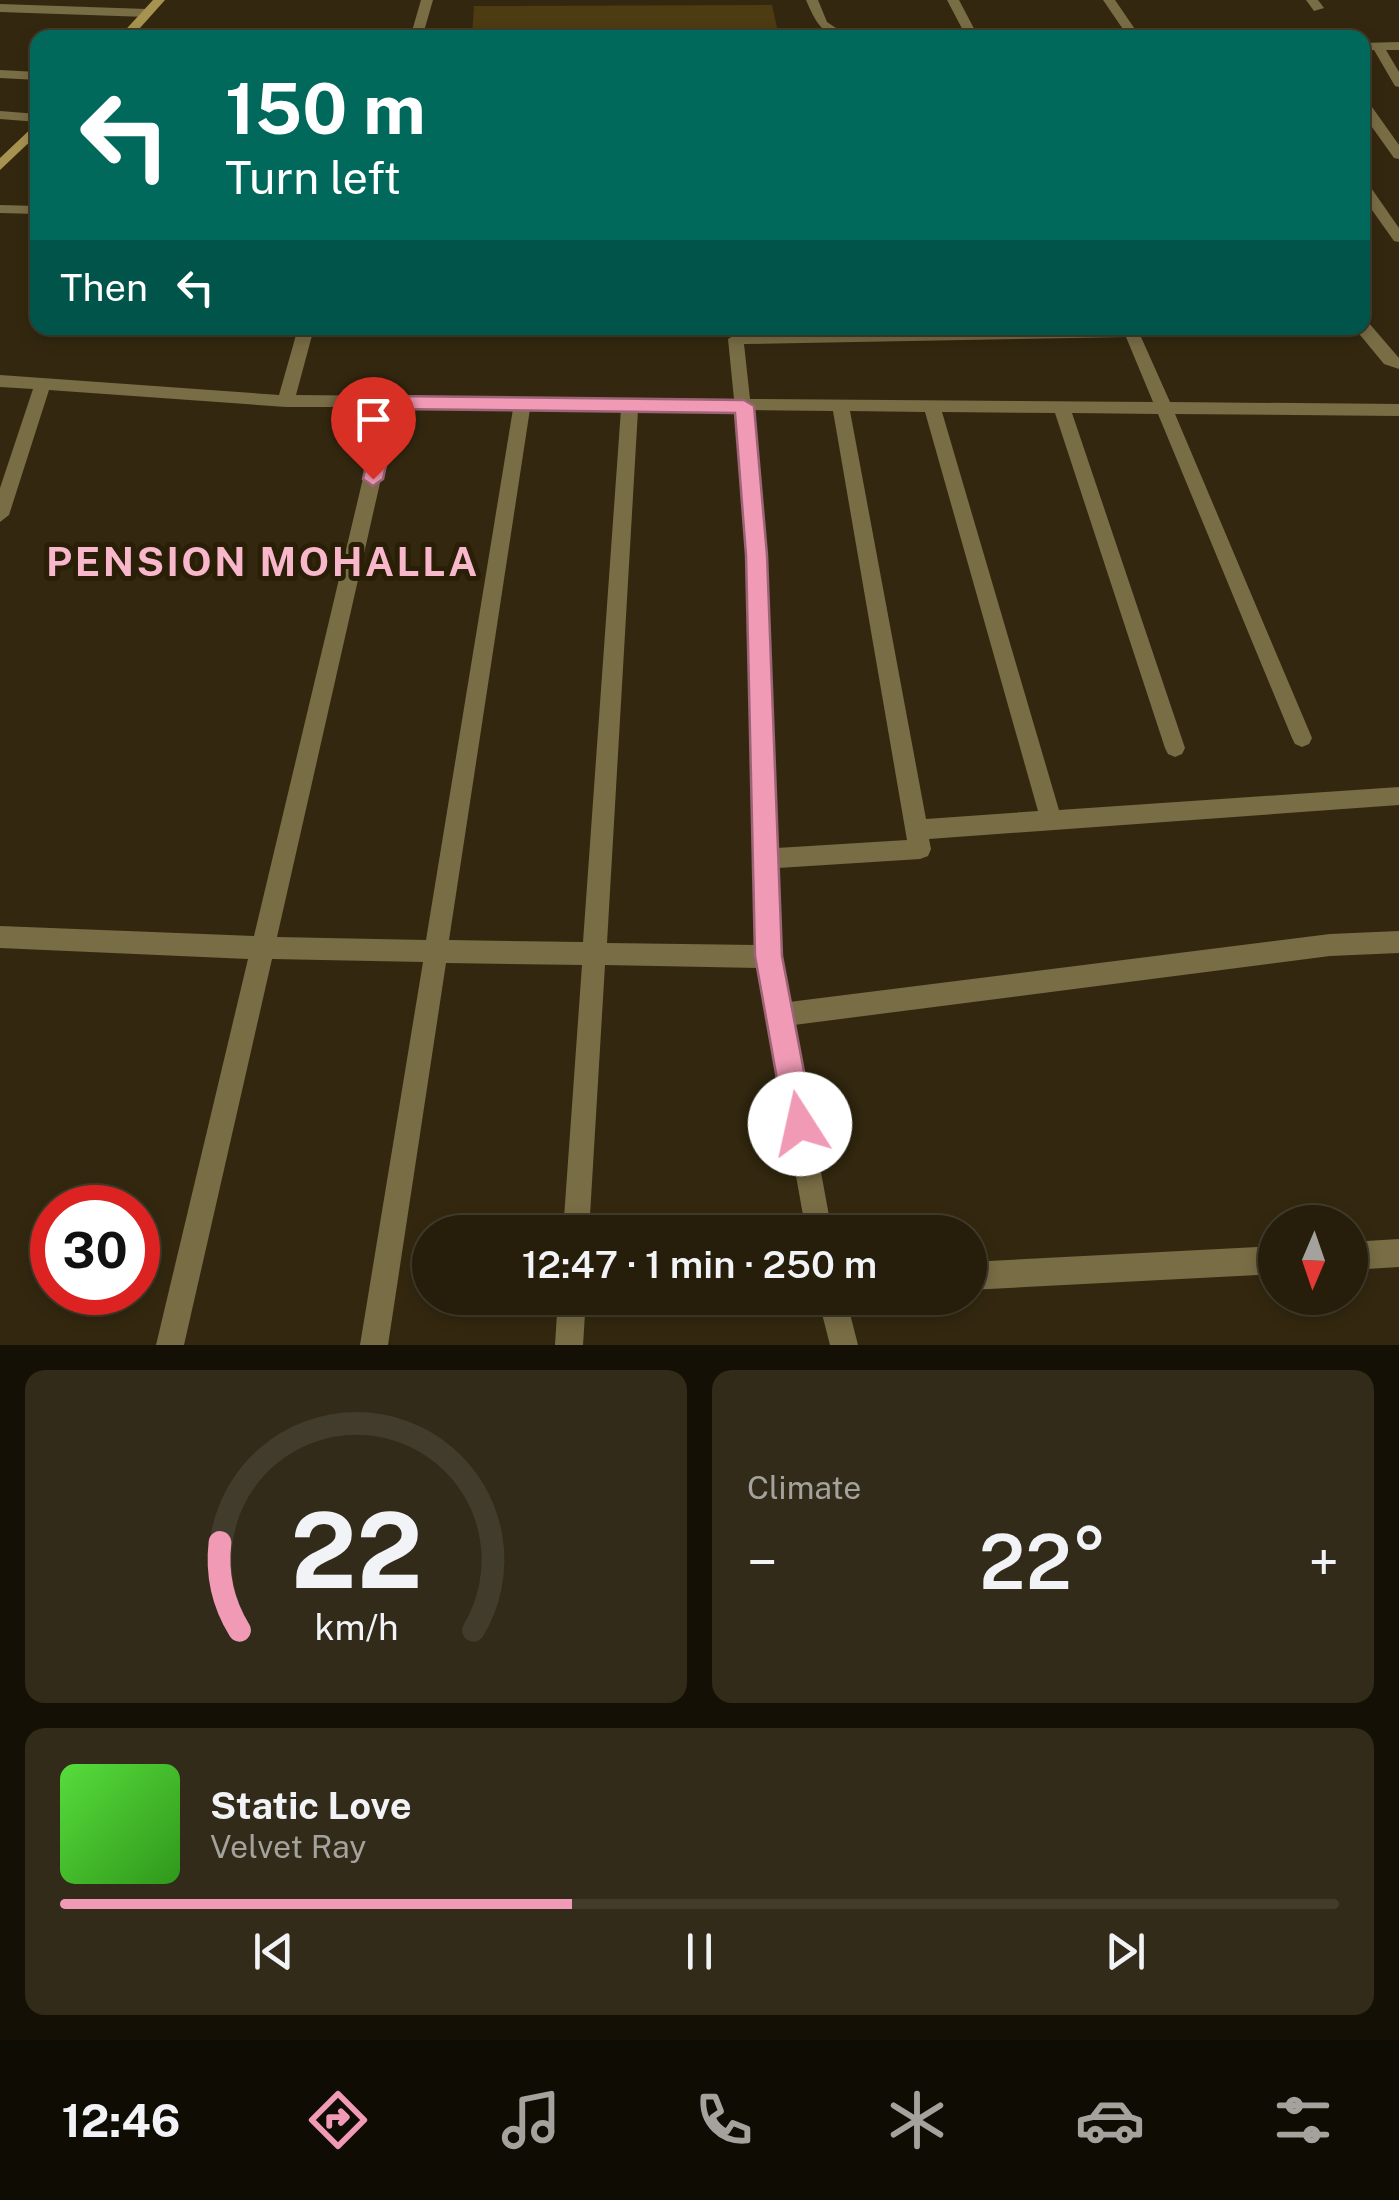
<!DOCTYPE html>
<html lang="en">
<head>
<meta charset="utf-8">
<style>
	:root { --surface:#261e0b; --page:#322b19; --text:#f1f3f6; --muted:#a4a29d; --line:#423c2c; --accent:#f09ab6 }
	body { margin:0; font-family:"Public Sans",sans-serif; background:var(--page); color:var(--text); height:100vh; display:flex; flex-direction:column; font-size:38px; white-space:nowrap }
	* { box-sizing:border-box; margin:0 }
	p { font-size:32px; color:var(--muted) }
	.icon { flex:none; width:55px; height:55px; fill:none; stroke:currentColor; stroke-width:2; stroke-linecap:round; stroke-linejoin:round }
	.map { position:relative; height:1345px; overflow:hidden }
	.details { display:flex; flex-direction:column; gap:25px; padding:25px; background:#151006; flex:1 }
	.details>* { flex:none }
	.hud { position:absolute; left:30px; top:30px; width:1340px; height:305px; border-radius:20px; box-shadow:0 5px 15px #0003,0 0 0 2px var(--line); background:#00695c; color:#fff; overflow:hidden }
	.needle { width:65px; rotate:182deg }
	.buttons { position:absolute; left:1258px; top:1205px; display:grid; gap:20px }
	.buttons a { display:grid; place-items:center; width:110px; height:110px; border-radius:50%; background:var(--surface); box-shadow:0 5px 15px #0003,0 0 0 2px var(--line); font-size:50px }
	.speed { position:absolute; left:30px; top:1185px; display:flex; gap:20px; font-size:50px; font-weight:700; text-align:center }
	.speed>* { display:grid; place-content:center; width:130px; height:130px; border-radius:50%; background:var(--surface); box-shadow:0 5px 15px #0003,0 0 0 2px var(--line); line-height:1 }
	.speed .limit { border:15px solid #d22; background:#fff; color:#111 }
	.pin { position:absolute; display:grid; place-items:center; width:85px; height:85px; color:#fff; margin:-102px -42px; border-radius:50% 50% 50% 0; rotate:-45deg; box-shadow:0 0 10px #0007 }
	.pin .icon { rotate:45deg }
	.me { position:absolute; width:110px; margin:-55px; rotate:350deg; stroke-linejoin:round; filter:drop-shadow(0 0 8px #0008) }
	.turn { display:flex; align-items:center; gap:35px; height:210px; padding:0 30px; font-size:45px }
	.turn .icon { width:130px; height:130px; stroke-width:2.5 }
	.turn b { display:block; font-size:70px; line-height:85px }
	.then { display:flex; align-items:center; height:95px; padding:0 30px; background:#0003; gap:20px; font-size:38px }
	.big { font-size:75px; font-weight:600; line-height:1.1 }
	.details .widget { flex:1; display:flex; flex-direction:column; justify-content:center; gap:15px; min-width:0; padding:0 35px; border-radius:20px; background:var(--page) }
	.details .dial { align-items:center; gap:0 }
	.dial svg { height:260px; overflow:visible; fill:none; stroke:var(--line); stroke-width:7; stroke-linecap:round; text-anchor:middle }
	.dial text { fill:var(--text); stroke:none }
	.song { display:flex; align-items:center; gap:30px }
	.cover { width:120px; height:120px; border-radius:15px; background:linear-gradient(135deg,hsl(110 70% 55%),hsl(110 70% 35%)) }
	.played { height:10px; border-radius:5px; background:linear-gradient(90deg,var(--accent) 40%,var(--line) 40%) }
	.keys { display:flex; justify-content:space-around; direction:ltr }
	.heat { display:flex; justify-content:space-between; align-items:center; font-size:55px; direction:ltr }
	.details .tiles { flex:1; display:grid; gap:25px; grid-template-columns:1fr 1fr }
	.widget:last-child { grid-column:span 2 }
	.trip { position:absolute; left:412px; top:1215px; width:575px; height:100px; border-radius:50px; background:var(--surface); box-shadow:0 5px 15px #0003,0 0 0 2px var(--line); font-weight:600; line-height:100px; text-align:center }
	.dock { display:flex; height:160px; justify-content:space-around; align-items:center; background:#0f0c04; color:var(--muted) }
	.dock .icon { width:70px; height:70px }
	.dock .on { color:var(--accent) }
	.dock b { font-size:45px; color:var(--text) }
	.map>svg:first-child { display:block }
	.green { fill:#4d3c12 }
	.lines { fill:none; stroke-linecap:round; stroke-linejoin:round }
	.street { fill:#796d45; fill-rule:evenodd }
	.secondary { fill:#a69350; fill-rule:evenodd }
	.route { fill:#f09ab6; stroke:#9c6476; stroke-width:2.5 }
	.labels { text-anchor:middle; stroke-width:10; stroke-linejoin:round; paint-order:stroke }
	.district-label { font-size:40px; font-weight:bold; letter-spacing:2.5px; fill:#f9b7cb; stroke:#291e06 }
</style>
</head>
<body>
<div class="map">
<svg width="1399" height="1345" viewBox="0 0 1399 1345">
	<rect width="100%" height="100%" fill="#33280f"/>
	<path class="green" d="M772,5L779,37H472L474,6Z"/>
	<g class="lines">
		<path class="street" d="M421,0H433L422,38H410Z
			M806,0H818L827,22L851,38C823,38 816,23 806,0Z
			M947,0H959L979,38H967Z
			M1103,0H1115L1141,38H1129Z
			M1306,0H1318L1324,8L1314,11Z
			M0,4L147,9L153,13L147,17L0,12Z
			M1399,42V50H1386L1399,72V87L1395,86L1374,50L1362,51V43Z
			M0,70L38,72V80L0,78Z
			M1362,99L1367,100L1399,145V159L1394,158L1362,113Z
			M0,111L38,114V122L0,119Z
			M1362,181L1367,182L1399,228V242L1394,241L1362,196Z
			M0,205L38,206V214L0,213Z
			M1362,321L1368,322L1399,358V369L1384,364L1356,330L1362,328Z
			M298,328H314L296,395L734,399L728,339L736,334L1137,328L1170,402L1399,404V416L1175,414L1312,738L1309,744L1302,747L1295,744L1292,738L1158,414L1072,413L1185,748L1182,754L1175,757L1168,754L1165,748L1055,413L942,412L1059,810L1399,787V805L929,839L931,849L928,856L920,859L778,868L781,957L789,1002L1330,934L1399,931V953L1330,956L794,1025L832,1232H806L759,968L605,965L589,1232H563L582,965L446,963L388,1345H360L423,962L272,959L184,1345H156L248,959L0,948V926L254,936L380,407H286L49,390L9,515L0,522V488L33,389L0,387V375L279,395ZM1126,337L1153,402L750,399L744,344ZM397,408L513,409L426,940L277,937ZM530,409H621L583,942L449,940ZM638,410H735L748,555L757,945L607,943ZM751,410L833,411L907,840L777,848L766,555ZM850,411L925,412L1038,811L926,819Z
			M1399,1239V1267L1350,1270V1242Z
			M1275,1246V1274L970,1290V1262Z
			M558,1298H586L583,1345H555Z
			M818,1298H846L858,1345H830Z"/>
		<path class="secondary" d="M153,0H165L131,38H118Z
			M38,122V134L0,170V158Z"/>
	</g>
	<path class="route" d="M390,396L744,400L754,406L767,555L782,956L814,1124L810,1134L800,1138L789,1134L785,1124L755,956L746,555L735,413L398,409L383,479L373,486L363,479L381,402Z"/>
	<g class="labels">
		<g class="district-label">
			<text x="263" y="576">PENSION MOHALLA</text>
		</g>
	</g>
</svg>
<div class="buttons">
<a><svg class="needle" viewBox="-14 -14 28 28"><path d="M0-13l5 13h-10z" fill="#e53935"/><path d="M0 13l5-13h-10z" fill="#a4a29d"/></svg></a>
</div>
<div class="speed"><div class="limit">30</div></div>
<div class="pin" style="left:373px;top:479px;background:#d93025"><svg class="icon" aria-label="arrive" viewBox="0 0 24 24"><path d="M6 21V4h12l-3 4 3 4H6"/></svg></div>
<svg class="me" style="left:800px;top:1124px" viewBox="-20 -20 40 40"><circle r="19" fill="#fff"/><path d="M0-13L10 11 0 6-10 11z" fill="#f09ab6"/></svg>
<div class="trip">12:47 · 1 min · 250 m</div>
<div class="hud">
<div class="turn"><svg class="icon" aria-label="left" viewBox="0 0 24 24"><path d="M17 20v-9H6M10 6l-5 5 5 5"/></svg><div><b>150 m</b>Turn left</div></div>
<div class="then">Then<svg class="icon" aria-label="left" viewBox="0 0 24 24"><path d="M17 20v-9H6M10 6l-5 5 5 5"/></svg></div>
</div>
</div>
<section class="details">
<div class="tiles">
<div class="widget dial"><svg viewBox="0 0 100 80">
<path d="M14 69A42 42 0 1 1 86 69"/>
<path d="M14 69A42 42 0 0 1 8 42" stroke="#f09ab6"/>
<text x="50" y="56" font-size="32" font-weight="700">22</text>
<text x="50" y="72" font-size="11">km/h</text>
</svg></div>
<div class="widget"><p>Climate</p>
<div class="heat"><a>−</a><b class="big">22°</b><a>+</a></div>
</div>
<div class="widget">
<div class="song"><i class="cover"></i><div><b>Static Love</b><p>Velvet Ray</p></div></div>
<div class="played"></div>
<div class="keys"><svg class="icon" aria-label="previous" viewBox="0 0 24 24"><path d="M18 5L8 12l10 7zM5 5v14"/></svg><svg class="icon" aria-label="pause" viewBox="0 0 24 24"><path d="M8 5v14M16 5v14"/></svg><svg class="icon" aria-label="next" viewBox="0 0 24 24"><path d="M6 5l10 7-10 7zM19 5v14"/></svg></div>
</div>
</div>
</section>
<nav class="dock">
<b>12:46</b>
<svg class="icon on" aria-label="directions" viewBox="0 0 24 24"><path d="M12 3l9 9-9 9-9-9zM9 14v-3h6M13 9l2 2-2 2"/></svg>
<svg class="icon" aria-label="music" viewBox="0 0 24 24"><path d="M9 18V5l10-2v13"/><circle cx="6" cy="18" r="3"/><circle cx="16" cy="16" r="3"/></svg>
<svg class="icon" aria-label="phone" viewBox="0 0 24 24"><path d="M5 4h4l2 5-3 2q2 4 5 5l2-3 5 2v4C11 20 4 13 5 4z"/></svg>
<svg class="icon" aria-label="climate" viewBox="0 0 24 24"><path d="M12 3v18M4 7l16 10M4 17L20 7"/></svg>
<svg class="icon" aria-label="car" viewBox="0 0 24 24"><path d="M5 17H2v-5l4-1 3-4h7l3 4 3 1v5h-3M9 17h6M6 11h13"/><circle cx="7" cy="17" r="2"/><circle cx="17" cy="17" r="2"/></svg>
<svg class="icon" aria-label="filters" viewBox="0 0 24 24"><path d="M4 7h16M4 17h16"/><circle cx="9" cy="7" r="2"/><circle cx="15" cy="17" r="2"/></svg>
</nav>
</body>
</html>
